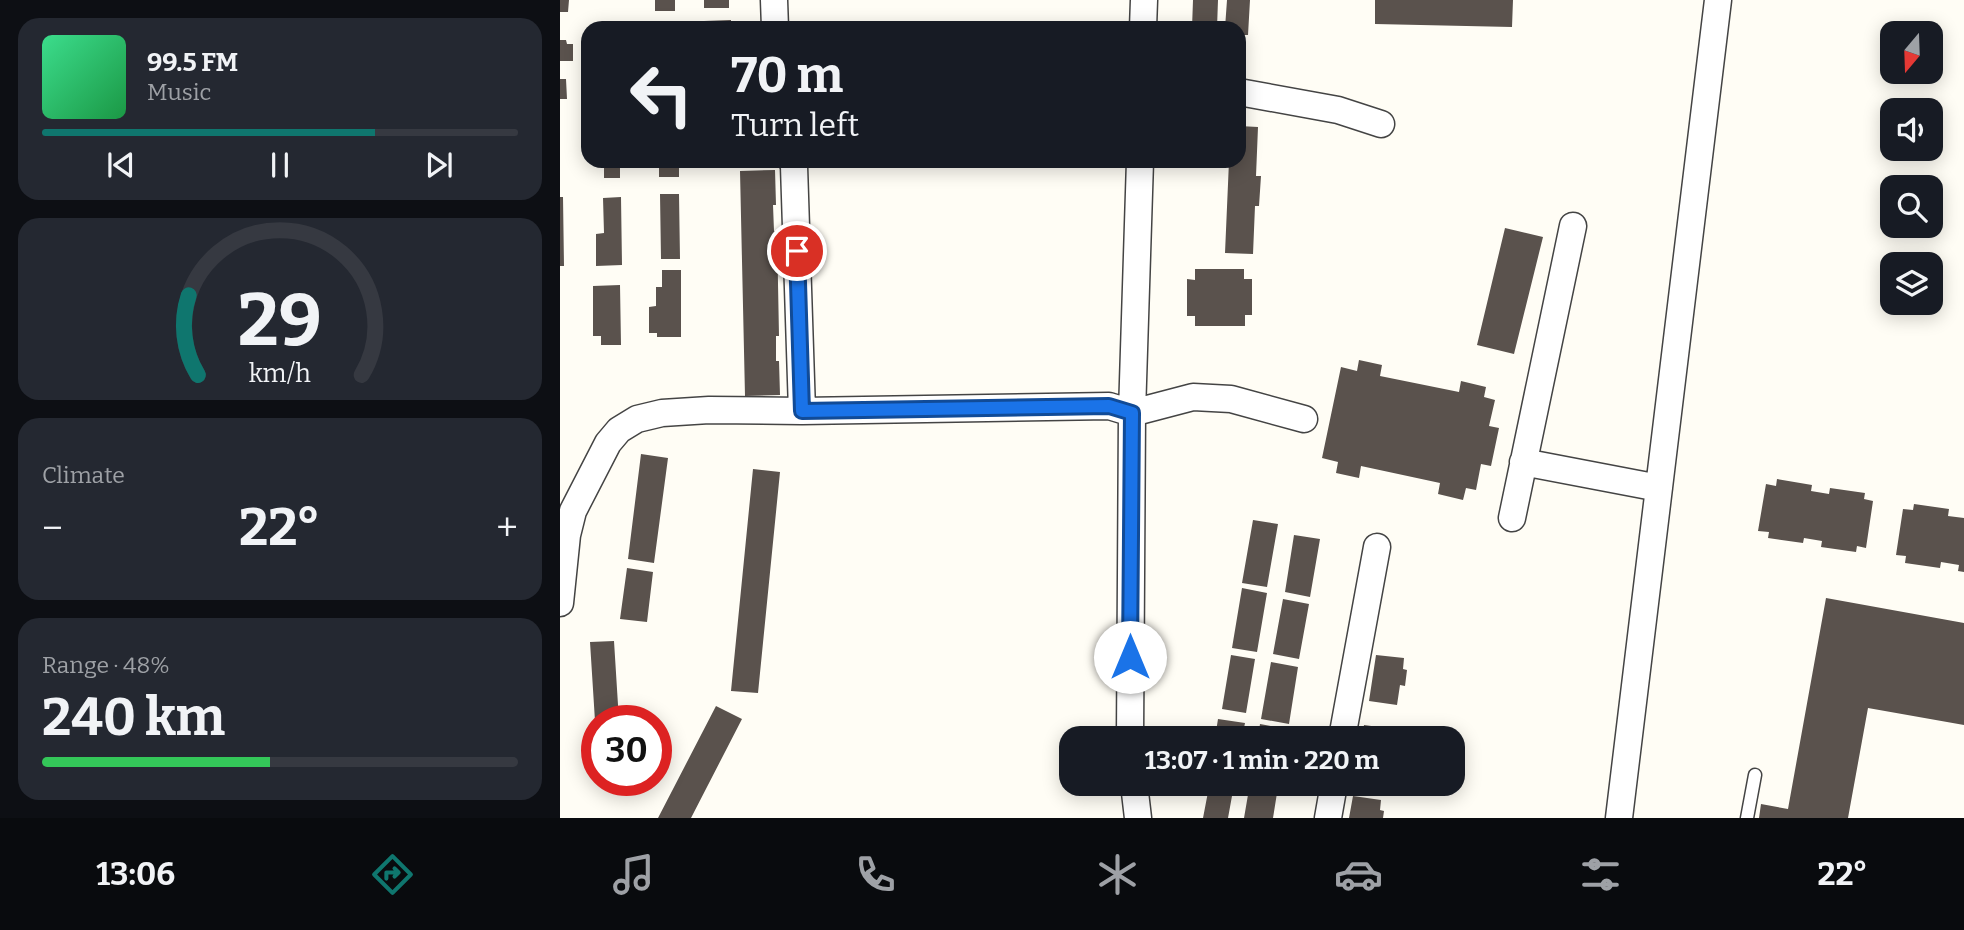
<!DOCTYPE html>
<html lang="en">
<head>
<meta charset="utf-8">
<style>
	:root { --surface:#171b24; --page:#242831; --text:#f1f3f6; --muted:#9ea1a6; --line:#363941; --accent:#0f766e }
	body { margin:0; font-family:Bitter,serif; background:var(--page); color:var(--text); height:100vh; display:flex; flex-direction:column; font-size:26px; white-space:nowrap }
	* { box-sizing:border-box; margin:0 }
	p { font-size:23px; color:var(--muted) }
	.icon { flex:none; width:38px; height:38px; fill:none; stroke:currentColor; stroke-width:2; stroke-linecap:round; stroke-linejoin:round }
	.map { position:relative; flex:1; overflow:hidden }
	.drawer { display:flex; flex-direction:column; gap:18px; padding:18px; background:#0d0f14; width:560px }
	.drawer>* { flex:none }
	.banner { position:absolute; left:21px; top:21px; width:665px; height:147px; border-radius:21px; box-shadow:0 4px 18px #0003; background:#171b24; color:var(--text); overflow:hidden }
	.needle { width:46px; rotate:199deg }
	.tools { position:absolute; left:1320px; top:21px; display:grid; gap:14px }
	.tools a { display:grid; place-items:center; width:63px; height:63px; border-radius:14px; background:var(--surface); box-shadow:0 4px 18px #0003; font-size:35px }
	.speed { position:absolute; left:21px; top:705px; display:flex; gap:14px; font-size:35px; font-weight:700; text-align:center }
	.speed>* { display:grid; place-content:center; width:91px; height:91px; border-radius:50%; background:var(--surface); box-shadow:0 4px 18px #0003; line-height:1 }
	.speed .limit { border:10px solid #d22; background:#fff; color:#111 }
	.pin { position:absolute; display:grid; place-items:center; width:60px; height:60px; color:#fff; margin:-30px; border:4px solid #fff; border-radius:50%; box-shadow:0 2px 7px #0007 }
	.me { position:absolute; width:77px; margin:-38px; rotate:0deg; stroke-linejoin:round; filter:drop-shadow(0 0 5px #0008) }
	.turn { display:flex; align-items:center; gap:24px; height:147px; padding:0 35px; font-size:32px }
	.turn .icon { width:91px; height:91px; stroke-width:2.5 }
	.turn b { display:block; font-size:49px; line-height:60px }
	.big { font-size:52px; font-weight:700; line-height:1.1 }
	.drawer .widget { flex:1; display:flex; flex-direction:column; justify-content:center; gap:10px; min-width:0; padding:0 24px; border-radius:21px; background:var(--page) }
	.drawer .dial { align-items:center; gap:0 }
	.dial svg { height:182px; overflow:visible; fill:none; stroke:var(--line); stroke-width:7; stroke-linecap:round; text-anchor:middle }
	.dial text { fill:var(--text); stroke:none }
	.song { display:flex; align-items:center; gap:21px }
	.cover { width:84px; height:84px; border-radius:10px; background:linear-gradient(135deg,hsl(150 70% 55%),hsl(140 70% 35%)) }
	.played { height:7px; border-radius:4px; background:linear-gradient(90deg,var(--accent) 70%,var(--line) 70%) }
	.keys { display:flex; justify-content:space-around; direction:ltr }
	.heat { display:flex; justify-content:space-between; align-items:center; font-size:38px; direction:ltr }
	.charge { height:10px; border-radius:5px; background:linear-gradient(90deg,#34c759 48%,var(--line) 0) }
	.trip { position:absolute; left:499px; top:726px; width:406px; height:70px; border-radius:21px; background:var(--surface); box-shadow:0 4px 18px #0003; font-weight:700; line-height:70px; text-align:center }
	.tabs { display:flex; height:112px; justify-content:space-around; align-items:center; background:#090b0e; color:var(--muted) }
	.tabs .icon { width:49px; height:49px }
	.tabs .on { color:var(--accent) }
	.tabs b { font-size:32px; color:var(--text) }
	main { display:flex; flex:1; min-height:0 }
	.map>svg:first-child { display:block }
	.building { fill:#5a524d }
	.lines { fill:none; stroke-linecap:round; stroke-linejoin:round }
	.service-casing { stroke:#444; stroke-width:15 }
	.minor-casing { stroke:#444; stroke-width:29 }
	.service { stroke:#fff; stroke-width:12 }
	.minor { stroke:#fff; stroke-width:26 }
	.route-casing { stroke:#114b97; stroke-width:18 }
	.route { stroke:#1a73e8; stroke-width:12 }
</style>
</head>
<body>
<main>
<section class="drawer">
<div class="widget">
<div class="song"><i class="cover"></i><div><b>99.5 FM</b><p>Music</p></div></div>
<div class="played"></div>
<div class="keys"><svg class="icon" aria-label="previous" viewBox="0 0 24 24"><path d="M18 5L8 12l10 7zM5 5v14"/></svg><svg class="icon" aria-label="pause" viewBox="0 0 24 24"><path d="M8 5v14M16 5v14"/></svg><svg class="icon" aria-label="next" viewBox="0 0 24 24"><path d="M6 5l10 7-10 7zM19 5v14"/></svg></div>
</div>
<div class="widget dial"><svg viewBox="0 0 100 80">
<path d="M14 69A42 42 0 1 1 86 69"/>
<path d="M14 69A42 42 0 0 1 10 34" stroke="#0f766e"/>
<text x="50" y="56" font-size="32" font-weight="700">29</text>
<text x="50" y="72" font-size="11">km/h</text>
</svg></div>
<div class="widget"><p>Climate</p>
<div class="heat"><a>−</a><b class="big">22°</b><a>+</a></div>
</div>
<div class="widget"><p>Range · 48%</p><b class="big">240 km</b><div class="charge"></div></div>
</section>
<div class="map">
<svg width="1404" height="818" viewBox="0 0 1404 818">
	<rect width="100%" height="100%" fill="#fffdf5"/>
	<path class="building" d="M0,0H9L8,12H0Z
		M95,0H115V11H95Z
		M144,0H169V8H144Z
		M633,0H658L657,28H632Z
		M667,0H690L688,35H679V28H665Z
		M815,0H953L952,27L815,24Z
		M171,20V28H144V21Z
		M97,22H116V25H121L122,28H90V25H97Z
		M35,24H58V28H35Z
		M0,40H6L7,44H13V61H0Z
		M0,79H6L7,99H0Z
		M679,126L698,127L696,176H701L699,206H695L693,254L665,253L669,161H679Z
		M44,161H60V178H44Z
		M99,161H119V177H99Z
		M151,161H174V168H151Z
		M215,170L216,205H213L214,231H217L219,336H216V361H219L220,395L185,396L180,171Z
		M100,194H119L120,259H101Z
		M0,197H3L4,266H0Z
		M61,197L62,265L36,266V234L44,233L43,198Z
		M945,228L983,237L954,354L917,345Z
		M635,269H684V279H692V315H685V326H635V316H627V279L635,280Z
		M102,270H121V337H97V333H89V307L96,306V287H102Z
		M60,285L61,345H41V336H33V286Z
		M799,360L822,365L820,376L899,392L901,381L926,387L924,397L935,400L929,426L939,428L931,466L921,464L916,490L906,488L903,500L878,494L880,483L801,466L799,478L776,473L778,462L762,458L781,367L797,371Z
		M81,454L108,458L94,563L68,559Z
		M193,469L220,472L198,693L171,691Z
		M1217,479L1252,485L1251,491L1269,494L1270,488L1305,493L1304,499L1313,501L1306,548L1297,546L1296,552L1261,547L1262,541L1244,538L1243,543L1208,538L1209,532L1198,531L1206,484L1216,486Z
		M1354,504L1389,509L1388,516L1404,518V572L1398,571L1399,565L1381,562L1380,568L1345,563L1346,556L1336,555L1343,509L1353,510Z
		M693,520L718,524L707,587L682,583Z
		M734,535L760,539L750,597L725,592Z
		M67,568L93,572L87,622L60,619Z
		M682,588L707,593L697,652L672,648Z
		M1266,598L1404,623V725L1308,708L1288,818H1199L1201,804L1228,809Z
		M723,599L749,604L739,659L713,654Z
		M54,641L59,721H35L30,642Z
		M671,655L695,659L686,713L662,709Z
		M816,655L844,658L843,669L847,670L845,686L840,685L837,705L809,701Z
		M711,662L738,667L729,724L701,719Z
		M156,706L182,719L131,818H98Z
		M658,719L685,723L682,738H655Z
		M700,724L728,729L726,738H698Z
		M804,725L833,729L831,738H802Z
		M689,789L717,793L713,818H684Z
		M648,792L672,796L668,818H643Z
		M793,796L821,800L820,810L824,811L823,818H789Z"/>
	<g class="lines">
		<g class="service-casing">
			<path id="service" d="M1187,818L1195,775"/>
		</g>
		<g class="minor-casing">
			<path id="minor" d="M214,0L215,28
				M583,28L584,0
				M679,92L778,110L821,124
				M232,161L234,166L242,411
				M963,462L1099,488
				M952,518L1013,226
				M0,603L7,535L13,511L48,443L59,430L77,419L102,413L149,410L242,411L549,406L572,413L633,397L671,399L744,419
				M570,738L572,413L580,161
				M782,738L817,547
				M574,784L578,818
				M768,818L774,784
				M1059,818L1158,0"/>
		</g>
		<use href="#service" class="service"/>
		<use href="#minor" class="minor"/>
	</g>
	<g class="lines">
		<g class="route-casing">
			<path id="route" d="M237,251L242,411L549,406L572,413L570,657"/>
		</g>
		<use href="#route" class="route"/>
	</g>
</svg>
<div class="tools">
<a><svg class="needle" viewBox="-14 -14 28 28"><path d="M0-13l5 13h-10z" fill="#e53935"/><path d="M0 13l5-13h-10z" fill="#9ea1a6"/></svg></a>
<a><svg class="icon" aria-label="sound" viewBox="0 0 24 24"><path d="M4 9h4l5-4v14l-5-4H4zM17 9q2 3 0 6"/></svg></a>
<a><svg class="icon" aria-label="search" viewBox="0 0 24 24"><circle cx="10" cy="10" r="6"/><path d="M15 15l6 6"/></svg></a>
<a><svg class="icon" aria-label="layers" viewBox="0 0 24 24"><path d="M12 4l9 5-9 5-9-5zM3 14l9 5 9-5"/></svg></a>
</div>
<div class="speed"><div class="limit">30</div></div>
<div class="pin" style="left:237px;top:251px;background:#d93025"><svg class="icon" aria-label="arrive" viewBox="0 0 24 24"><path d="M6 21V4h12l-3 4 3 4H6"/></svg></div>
<svg class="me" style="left:570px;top:657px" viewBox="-20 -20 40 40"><circle r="19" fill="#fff"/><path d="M0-13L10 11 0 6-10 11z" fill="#1a73e8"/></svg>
<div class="trip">13:07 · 1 min · 220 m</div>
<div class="banner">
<div class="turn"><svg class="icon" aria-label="left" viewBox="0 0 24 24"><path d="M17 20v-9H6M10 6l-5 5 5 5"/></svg><div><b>70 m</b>Turn left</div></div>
</div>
</div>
</main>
<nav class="tabs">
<b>13:06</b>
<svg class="icon on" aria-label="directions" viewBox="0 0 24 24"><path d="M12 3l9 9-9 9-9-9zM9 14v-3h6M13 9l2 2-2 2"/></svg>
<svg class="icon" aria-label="music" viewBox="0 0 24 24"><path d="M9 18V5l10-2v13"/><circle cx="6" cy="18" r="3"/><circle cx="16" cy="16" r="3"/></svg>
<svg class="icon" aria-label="phone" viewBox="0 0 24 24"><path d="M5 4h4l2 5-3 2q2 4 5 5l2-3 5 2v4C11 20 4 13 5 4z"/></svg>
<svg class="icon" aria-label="climate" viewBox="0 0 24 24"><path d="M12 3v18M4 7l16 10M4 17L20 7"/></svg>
<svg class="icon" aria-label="car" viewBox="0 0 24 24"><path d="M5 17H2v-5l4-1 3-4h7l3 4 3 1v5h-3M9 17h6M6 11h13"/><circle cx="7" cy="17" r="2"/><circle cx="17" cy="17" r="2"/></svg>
<svg class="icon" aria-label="filters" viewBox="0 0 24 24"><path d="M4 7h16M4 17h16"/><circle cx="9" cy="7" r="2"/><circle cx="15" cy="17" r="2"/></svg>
<b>22°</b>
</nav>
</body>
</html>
